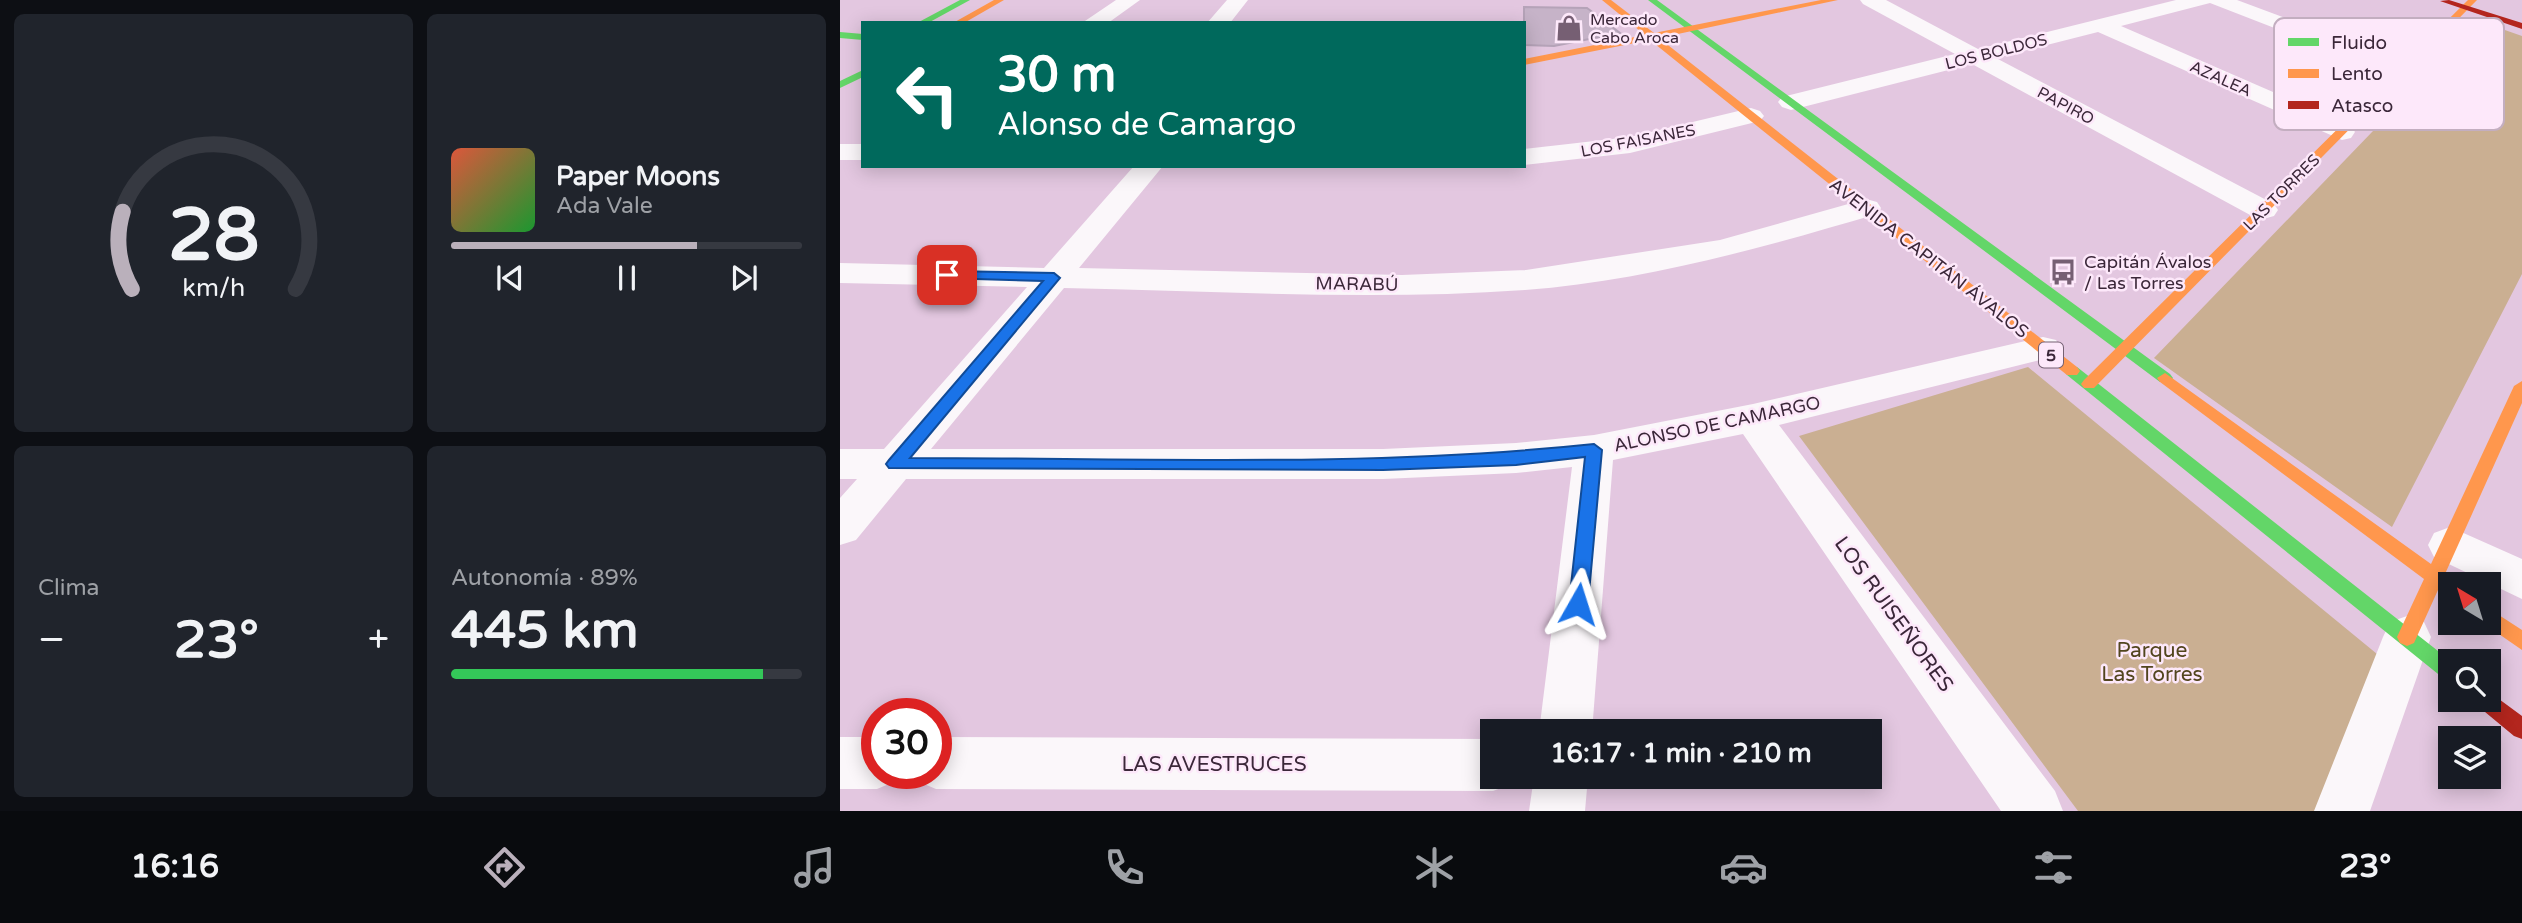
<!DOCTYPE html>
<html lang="es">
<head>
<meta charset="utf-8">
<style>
	:root { --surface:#171b24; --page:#20242c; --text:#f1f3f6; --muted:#9ea1a6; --line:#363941; --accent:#bab0bb }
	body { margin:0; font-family:"Varela Round",sans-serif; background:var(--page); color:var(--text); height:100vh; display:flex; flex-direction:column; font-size:26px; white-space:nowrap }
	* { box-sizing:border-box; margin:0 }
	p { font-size:23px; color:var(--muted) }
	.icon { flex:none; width:38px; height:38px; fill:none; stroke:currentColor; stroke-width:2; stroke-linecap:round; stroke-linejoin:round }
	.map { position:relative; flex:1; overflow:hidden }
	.details { display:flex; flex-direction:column; gap:14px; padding:14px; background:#0d0f14; width:840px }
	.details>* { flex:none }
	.banner { position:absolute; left:21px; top:21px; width:665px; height:147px; border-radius:0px; box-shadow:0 4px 18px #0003; background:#00695c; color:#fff; overflow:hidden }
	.needle { width:46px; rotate:322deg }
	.tools { position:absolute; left:1598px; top:572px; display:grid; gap:14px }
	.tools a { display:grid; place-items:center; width:63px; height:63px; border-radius:0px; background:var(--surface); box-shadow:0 4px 18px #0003; font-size:35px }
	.speed { position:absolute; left:21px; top:698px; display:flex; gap:14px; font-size:35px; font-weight:700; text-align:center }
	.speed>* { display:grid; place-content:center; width:91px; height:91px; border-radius:50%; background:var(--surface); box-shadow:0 4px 18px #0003; line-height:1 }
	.speed .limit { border:10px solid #d22; background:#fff; color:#111 }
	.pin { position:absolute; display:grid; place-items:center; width:60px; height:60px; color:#fff; margin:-30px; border-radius:14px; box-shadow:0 4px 10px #0006 }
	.me { position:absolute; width:77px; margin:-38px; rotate:6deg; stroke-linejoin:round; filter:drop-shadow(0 0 5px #0008) }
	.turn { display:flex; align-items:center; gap:24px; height:147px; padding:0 21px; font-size:32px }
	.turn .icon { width:91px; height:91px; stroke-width:2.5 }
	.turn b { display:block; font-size:49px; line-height:60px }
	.big { font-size:52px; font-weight:700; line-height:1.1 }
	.details .widget { flex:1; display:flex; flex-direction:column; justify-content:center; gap:10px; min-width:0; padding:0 24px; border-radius:10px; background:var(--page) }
	.details .dial { align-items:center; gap:0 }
	.dial svg { height:182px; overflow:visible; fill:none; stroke:var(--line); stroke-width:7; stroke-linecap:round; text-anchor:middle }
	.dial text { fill:var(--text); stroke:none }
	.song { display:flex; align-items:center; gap:21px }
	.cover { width:84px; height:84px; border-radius:10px; background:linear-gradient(135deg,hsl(10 70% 55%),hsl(130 70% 35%)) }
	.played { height:7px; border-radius:4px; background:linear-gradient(90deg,var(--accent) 70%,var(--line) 70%) }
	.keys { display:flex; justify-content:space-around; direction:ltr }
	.heat { display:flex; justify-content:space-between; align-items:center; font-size:38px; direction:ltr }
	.charge { height:10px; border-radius:5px; background:linear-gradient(90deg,#34c759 89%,var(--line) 0) }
	.details .tiles { flex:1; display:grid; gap:14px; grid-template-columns:repeat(2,1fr) }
	.trip { position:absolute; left:640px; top:719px; width:402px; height:70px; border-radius:0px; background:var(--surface); box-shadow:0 4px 18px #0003; font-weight:700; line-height:70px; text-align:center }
	.menu { display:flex; height:112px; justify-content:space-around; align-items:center; background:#090b0e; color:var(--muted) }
	.menu .icon { width:49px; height:49px }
	.menu .on { color:var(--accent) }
	.menu b { font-size:32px; color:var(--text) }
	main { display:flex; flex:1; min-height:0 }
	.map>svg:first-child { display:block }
	.green { fill:#caaf92 }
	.building { fill:#c6b3c8; stroke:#b5a3b8; stroke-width:2 }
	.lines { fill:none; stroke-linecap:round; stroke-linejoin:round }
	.street { fill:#fbf7fa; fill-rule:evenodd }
	.fast { fill:#63d668; fill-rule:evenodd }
	.slow { fill:#ff974d; fill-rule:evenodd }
	.jam { fill:#b3261e; fill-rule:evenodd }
	.route { fill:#1a73e8; stroke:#114b97; stroke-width:2 }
	.labels { text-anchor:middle; stroke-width:5; stroke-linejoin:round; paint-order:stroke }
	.far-poi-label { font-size:16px; fill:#3b2739; stroke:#fde8fa; text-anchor:start }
	.far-street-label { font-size:16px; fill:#3b2739; stroke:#fde8fa }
	.shield { fill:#fde8fa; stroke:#756173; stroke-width:2 }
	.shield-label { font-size:16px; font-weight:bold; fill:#3b2739 }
	.street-label { font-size:18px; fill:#3b2739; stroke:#fde8fa }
	.poi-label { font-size:18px; fill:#3b2739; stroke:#fde8fa; text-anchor:start }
	.near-street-label { font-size:21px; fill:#3b2739; stroke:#fde8fa }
	.near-park-label { font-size:21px; fill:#52451e; stroke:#fde8fa }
	.key { fill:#fde8fa; stroke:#c3aec0; stroke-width:2 }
	.key-label { font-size:19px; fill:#3b2739 }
</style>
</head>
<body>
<main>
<section class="details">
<div class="tiles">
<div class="widget dial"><svg viewBox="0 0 100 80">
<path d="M14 69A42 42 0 1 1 86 69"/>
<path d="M14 69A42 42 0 0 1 10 35" stroke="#bab0bb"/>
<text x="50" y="56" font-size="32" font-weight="700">28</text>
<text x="50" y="72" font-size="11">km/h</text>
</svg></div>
<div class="widget">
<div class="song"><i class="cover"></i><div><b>Paper Moons</b><p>Ada Vale</p></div></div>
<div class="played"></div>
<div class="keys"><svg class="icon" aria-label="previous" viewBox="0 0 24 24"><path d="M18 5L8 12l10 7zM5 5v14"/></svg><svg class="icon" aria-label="pause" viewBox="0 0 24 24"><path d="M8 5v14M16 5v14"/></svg><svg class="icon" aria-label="next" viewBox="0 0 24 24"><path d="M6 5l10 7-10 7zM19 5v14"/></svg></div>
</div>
<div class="widget"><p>Clima</p>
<div class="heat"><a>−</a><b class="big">23°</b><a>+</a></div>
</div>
<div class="widget"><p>Autonomía · 89%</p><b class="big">445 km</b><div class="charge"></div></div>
</div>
</section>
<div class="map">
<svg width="1682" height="811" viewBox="0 0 1682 811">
	<rect width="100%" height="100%" fill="#e3c7e0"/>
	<path class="green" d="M1639,21L1682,36V274L1552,527L1314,358Z
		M1188,367L1548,663L1478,811H1238L959,436Z"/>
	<path class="building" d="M684,7L747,8L780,33L714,46L684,45Z"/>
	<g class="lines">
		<path class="street" d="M276,0H300L268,23H242Z
			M387,0H408L390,23H367Z
			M1020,0H1046L1138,49L1336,0H1397L1572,65L1576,70L1572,75H1556L1370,3L1281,26L1511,126L1515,132L1511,138L1502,140L1258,32L1156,58L1434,204L1438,210L1434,216L1423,219L1412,216L1132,64L951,110L942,107L938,102L942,97L1115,54L1023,4Z
			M911,108L920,111L924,116L920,121L790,153L684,165V149L790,137Z
			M0,144H23V160H0Z
			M294,166H323L239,268L562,275L686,270L880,240L1026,199L1037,202L1041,208L1037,214C921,248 805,281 685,290C532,301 377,291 224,288L91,449H543L676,443L754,435L913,404L1203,337L1216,340L1221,348L1216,356L939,425L1215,791L1223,811H1161L903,434L773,460L752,732H699L732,467L676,473L543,479H66L16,540L0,545V498L17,479H0V449H44L187,287L0,283V263L204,268Z
			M1610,527L1682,559V599L1594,557L1588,545L1594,533Z
			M1567,616L1584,622L1591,637L1530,811H1474L1543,637L1550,622Z
			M0,737H37V774H60L56,781L37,789H0Z
			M96,737L653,739V777H675L672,784L653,791L96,789L77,781L73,774H96Z
			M694,777H748L745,811H689Z"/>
		<path class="fast" d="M120,0H130L88,23H77Z
			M808,0H817L1330,374L1333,378L1330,382H1320Z
			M0,32L23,34V40L0,38Z
			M23,70V77L0,88V81Z
			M1232,366L1237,367L1612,662H1610V681L1603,678L1227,375L1224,371Z"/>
		<path class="slow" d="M154,0H164L124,23H113Z
			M762,0H771L814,33L981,0H998L819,38L1237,367L1240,371L1237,375H1227L810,40L684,65V59L805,35Z
			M1628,0H1637L1254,388H1244L1241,384L1244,380Z
			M1325,373L1591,564L1674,386L1682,381V403L1605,574L1618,584H1610V596L1598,590L1574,643L1567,646L1560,643L1557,637L1584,579L1320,382L1317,378Z
			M1648,608L1682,630V650L1643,623H1648Z"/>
		<path class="jam" d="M1609,0L1682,23V29L1600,1Z
			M1648,691L1682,716V739L1674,736L1639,707L1635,700H1648Z"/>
	</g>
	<path class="route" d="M107,271L214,273L220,278L70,458C297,458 527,468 754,444L762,450L748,604L745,610L738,612L731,610L729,604L745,457L676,465L543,470L49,468L46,464L49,460L203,281L102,278V272Z"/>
	<defs>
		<g id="shop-bare" transform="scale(2.1)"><path d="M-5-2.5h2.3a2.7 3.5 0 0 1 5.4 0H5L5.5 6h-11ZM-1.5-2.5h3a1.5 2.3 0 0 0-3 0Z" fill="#765f73" stroke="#fde8fa" stroke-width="2.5" paint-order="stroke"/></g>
		<g id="bus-bare" transform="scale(2.1)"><path d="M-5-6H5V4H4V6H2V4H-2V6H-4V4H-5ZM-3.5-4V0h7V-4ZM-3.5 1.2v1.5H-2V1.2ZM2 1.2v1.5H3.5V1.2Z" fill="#765f73" stroke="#fde8fa" stroke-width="2.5" paint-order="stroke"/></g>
	</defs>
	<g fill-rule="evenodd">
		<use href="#shop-bare" x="729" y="28"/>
		<use href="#bus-bare" x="1223" y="272"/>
	</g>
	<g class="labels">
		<g class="far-poi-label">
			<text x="750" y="25">Mercado<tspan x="750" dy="18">Cabo Aroca</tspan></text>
		</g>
		<g class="far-street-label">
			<text transform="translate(1156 51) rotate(-14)" y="6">LOS BOLDOS</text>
			<text transform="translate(1381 78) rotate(24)" y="6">AZALEA</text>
			<text transform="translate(1226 105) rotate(28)" y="6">PAPIRO</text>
			<text transform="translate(798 140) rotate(-11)" y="6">LOS FAISANES</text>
			<text transform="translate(1441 192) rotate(-45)" y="6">LAS TORRES</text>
		</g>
		<rect class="shield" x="1199" y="342.5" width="24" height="25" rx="5"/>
		<g class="shield-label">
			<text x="1211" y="361">5</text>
		</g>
		<g class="street-label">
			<text transform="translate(1089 258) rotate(38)" y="6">AVENIDA CAPITÁN ÁVALOS</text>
			<text transform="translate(517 284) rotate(1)" y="6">MARABÚ</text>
			<text transform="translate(877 424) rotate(-12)" y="6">ALONSO DE CAMARGO</text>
		</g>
		<g class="poi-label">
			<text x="1244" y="268">Capitán Ávalos<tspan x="1244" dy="21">/ Las Torres</tspan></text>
		</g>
		<g class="near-street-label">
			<text transform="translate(1054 614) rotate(54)" y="7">LOS RUISEÑORES</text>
			<text x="374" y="771">LAS AVESTRUCES</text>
		</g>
		<g class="near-park-label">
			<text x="1312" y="657">Parque<tspan x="1312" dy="24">Las Torres</tspan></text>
		</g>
	</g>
	<rect x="1434" y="18" width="230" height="112" rx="10" class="key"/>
	<rect x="1448" y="38" width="31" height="8" fill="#63d668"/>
	<rect x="1448" y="69" width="31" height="9" fill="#ff974d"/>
	<rect x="1448" y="101" width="31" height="8" fill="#b3261e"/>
	<g class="key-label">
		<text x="1491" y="49">Fluido</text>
		<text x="1491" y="80">Lento</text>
		<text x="1491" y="112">Atasco</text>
	</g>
</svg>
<div class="tools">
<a><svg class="needle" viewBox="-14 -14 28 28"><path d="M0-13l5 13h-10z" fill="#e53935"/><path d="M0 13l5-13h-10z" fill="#9ea1a6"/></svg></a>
<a><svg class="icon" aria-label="search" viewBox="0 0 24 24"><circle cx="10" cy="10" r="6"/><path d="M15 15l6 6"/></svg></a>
<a><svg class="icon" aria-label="layers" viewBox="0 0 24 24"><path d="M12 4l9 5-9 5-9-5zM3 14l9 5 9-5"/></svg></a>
</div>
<div class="speed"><div class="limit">30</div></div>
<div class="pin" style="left:107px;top:275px;background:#d93025"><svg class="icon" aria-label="arrive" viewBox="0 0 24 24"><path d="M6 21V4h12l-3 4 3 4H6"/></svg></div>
<svg class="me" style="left:738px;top:604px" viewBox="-20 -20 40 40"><path d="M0-17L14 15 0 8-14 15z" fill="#1a73e8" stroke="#fff" stroke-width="4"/></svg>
<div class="trip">16:17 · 1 min · 210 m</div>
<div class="banner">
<div class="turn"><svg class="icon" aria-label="left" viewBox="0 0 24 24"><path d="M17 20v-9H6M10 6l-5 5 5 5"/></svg><div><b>30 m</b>Alonso de Camargo</div></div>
</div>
</div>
</main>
<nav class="menu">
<b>16:16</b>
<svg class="icon on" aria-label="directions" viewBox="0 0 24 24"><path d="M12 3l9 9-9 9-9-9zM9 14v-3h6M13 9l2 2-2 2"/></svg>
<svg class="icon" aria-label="music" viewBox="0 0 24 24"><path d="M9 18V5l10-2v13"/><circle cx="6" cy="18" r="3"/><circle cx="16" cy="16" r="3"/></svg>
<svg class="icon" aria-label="phone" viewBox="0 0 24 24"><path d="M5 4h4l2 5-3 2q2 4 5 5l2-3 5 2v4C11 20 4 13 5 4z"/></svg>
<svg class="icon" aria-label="climate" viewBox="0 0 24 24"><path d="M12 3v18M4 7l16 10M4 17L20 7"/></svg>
<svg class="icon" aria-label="car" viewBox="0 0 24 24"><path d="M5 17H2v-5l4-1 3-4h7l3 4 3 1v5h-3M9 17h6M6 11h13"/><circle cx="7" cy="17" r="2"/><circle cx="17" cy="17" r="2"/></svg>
<svg class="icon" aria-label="filters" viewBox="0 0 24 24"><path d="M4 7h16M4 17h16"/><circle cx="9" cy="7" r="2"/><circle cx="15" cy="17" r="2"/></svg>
<b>23°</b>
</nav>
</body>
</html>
